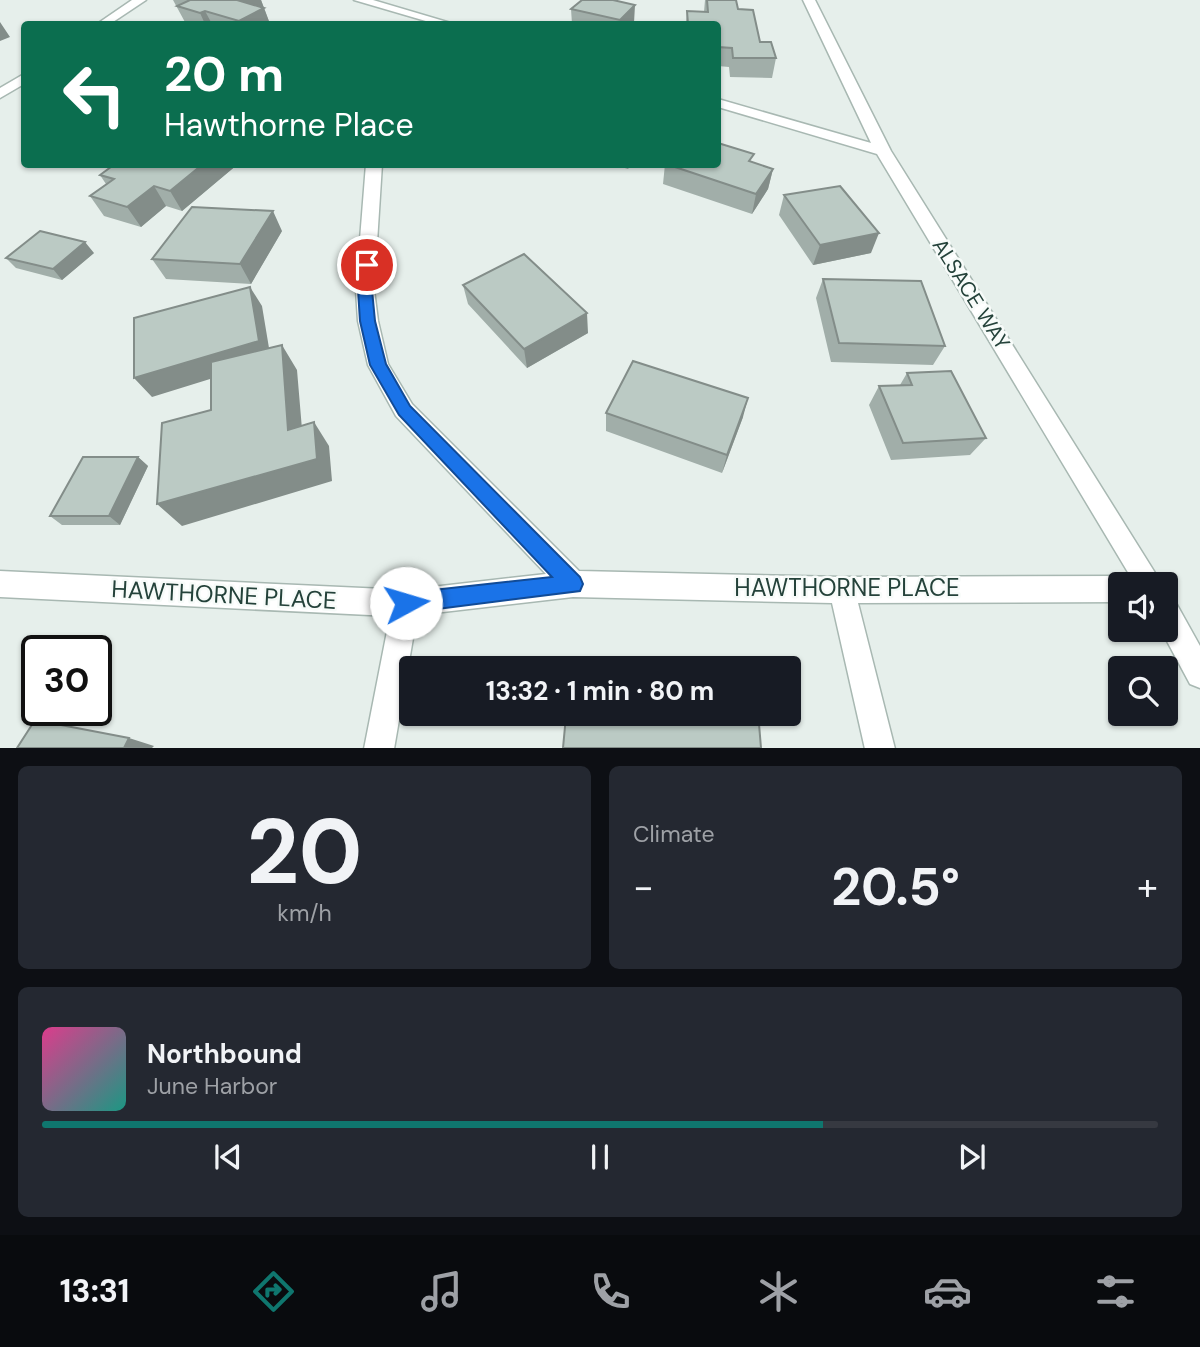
<!DOCTYPE html>
<html lang="en">
<head>
<meta charset="utf-8">
<style>
	:root { --surface:#171b24; --page:#242831; --text:#f1f3f6; --muted:#9ea1a6; --line:#363941; --accent:#0f766e }
	body { margin:0; font-family:"DM Sans",sans-serif; background:var(--page); color:var(--text); height:100vh; display:flex; flex-direction:column; font-size:26px; white-space:nowrap }
	* { box-sizing:border-box; margin:0 }
	p { font-size:23px; color:var(--muted) }
	.icon { flex:none; width:38px; height:38px; fill:none; stroke:currentColor; stroke-width:2; stroke-linecap:round; stroke-linejoin:round }
	.map { position:relative; height:748px; overflow:hidden }
	.panel { display:flex; flex-direction:column; gap:18px; padding:18px; background:#0d0f14; flex:1 }
	.panel>* { flex:none }
	.guide { position:absolute; left:21px; top:21px; width:700px; height:147px; border-radius:7px; box-shadow:0 2px 5px #0004; background:#0b6e4f; color:#fff; overflow:hidden }
	.tools { position:absolute; left:1108px; top:572px; display:grid; gap:14px }
	.tools a { display:grid; place-items:center; width:70px; height:70px; border-radius:7px; background:var(--surface); box-shadow:0 2px 5px #0004; font-size:35px }
	.speed { position:absolute; left:21px; top:635px; display:flex; gap:14px; font-size:35px; font-weight:700; text-align:center }
	.speed>* { display:grid; place-content:center; width:91px; height:91px; border-radius:50%; background:var(--surface); box-shadow:0 2px 5px #0004; line-height:1 }
	.speed .limit { border:4px solid #111; border-radius:10px; background:#fff; color:#111 }
	.pin { position:absolute; display:grid; place-items:center; width:60px; height:60px; color:#fff; margin:-30px; border:4px solid #fff; border-radius:50%; box-shadow:0 2px 7px #0007 }
	.me { position:absolute; width:77px; margin:-38px; rotate:84deg; stroke-linejoin:round; filter:drop-shadow(0 0 5px #0008) }
	.turn { display:flex; align-items:center; gap:24px; height:147px; padding:0 28px; font-size:32px }
	.turn .icon { width:91px; height:91px; stroke-width:2.5 }
	.turn b { display:block; font-size:49px; line-height:60px }
	.big { font-size:52px; font-weight:700; line-height:1.1 }
	.panel .card { flex:1; display:flex; flex-direction:column; justify-content:center; gap:10px; min-width:0; padding:0 24px; border-radius:10px; background:var(--page) }
	.panel .dial { align-items:center; gap:0 }
	.dial b { font-size:91px; line-height:1 }
	.song { display:flex; align-items:center; gap:21px }
	.cover { width:84px; height:84px; border-radius:10px; background:linear-gradient(135deg,hsl(330 70% 55%),hsl(170 70% 35%)) }
	.played { height:7px; border-radius:4px; background:linear-gradient(90deg,var(--accent) 70%,var(--line) 70%) }
	.keys { display:flex; justify-content:space-around; direction:ltr }
	.heat { display:flex; justify-content:space-between; align-items:center; font-size:38px; direction:ltr }
	.panel .tiles { flex:1; display:grid; gap:18px; grid-template-columns:1fr 1fr }
	.card:last-child { grid-column:span 2 }
	.trip { position:absolute; left:399px; top:656px; width:402px; height:70px; border-radius:7px; background:var(--surface); box-shadow:0 2px 5px #0004; font-weight:700; line-height:70px; text-align:center }
	.tab-bar { display:flex; height:112px; justify-content:space-around; align-items:center; background:#090b0e; color:var(--muted) }
	.tab-bar .icon { width:49px; height:49px }
	.tab-bar .selected { color:var(--accent) }
	.tab-bar b { font-size:32px; color:var(--text) }
	.map>svg:first-child { display:block }
	.lines { fill:none; stroke-linecap:round; stroke-linejoin:round }
	.minor-casing { stroke:#a8b8b2; stroke-width:3 }
	.minor { fill:#fff; fill-rule:evenodd }
	.wall { fill:#a1aea9 }
	.shaded-wall { fill:#838d89 }
	.building { fill:#bbcac4; stroke:#838d89; stroke-width:2 }
	.route { fill:#1a73e8; stroke:#114b97; stroke-width:2 }
	.labels { text-anchor:middle; stroke-width:5; stroke-linejoin:round; paint-order:stroke }
	.street-label { font-size:21px; fill:#24423a; stroke:#f7fbf9 }
	.near-street-label { font-size:24px; fill:#24423a; stroke:#f7fbf9 }
</style>
</head>
<body>
<div class="map">
<svg width="1200" height="749" viewBox="0 0 1200 749">
	<rect width="100%" height="100%" fill="#e6efeb"/>
	<g class="lines">
		<g class="minor-casing">
			<path id="minor" d="M132,0H146L110,24H97Z
				M354,0H373L454,24H436Z
				M803,0H815L891,151L1162,584H1135L877,154L718,107V99L871,143Z
				M24,74V84L0,98V88Z
				M366,164H382L374,290L378,321L388,364L412,404L579,571L842,577L1120,576L1129,580L1131,584H1120V602L858,603L895,749H865L832,603L573,597L417,615L394,749H364L390,616L0,597V571L406,590L546,574L396,416L368,365L358,321L356,290Z
				M1166,600L1176,603L1200,646V688L1190,684L1161,630H1166Z"/>
		</g>
		<use href="#minor" class="minor"/>
	</g>
	<path class="wall" d="M173,0H261L270,24H186Z
		M705,0H736L738,9L760,42L776,58L772,78L730,77L729,67L718,66V24H686L687,11L704,12Z
		M571,9L634,23L633,24H572Z
		M752,163L773,169L768,189L752,214L663,184L665,164Z
		M115,164H238L182,211L166,206L141,227L104,216L90,196L106,184L100,175Z
		M612,164H632L628,169Z
		M784,195L871,253L813,265L779,215Z
		M282,231L251,284L166,279L152,259Z
		M94,253L62,280L16,268L6,258Z
		M823,279L945,346L933,365L831,362L816,298Z
		M463,285L588,333L527,368L468,304Z
		M907,373L986,438L970,455L891,460L869,405L879,386L900,385Z
		M606,413L743,417L722,473L606,431Z
		M138,457L148,466L120,525H62L50,516Z"/>
	<path class="shaded-wall" d="M236,0H261L264,8Z
		M635,5L634,23L633,24H620V20Z
		M264,8L270,24H241L239,21Z
		M205,11L212,24H205L200,13Z
		M0,22L10,37L0,41Z
		M203,164H238L182,211L170,191Z
		M773,169L768,189L752,214L756,194Z
		M154,186L166,206L141,227L127,207Z
		M273,211L282,231L251,284L240,264Z
		M879,233L871,253L813,265L820,245Z
		M85,242L94,253L62,280L53,269Z
		M250,287L262,306L271,360L152,397L134,378Z
		M587,313L588,333L527,368L524,349Z
		M282,345L297,370L304,453L288,430Z
		M748,398L743,417L722,473L727,455Z
		M314,422L329,446L332,481L182,526L157,504Z
		M138,457L148,466L120,525L109,516Z
		M129,738L154,746L152,748H124Z"/>
	<path class="building" d="M190,0H237L264,8L239,21L205,11L200,13L177,6Z
		M582,0H613L635,5L620,20L571,9Z
		M707,0H736L738,9L753,10L760,42H771L776,58H733L732,48L718,47V24H688L687,11L708,12Z
		M718,143L754,154L749,161L773,169L756,194L666,164H718Z
		M115,164H203L170,191L154,186L127,207L90,196L114,179L100,175Z
		M840,186L879,233L820,245L784,195Z
		M192,207L273,211L240,264L152,259Z
		M40,231L85,242L53,269L6,258Z
		M524,254L587,313L524,349L463,285Z
		M823,279L921,281L945,346L839,343Z
		M250,287L259,341L134,378V318Z
		M282,345L288,430L314,422L317,459L157,504L162,423L211,410V362Z
		M633,361L748,398L727,455L606,413Z
		M951,371L986,438L903,443L879,386L912,385L907,373Z
		M83,457H138L109,516H50Z
		M566,716L759,724L761,748H563Z
		M35,720L129,738L124,748H17Z"/>
	<path class="route" d="M367,260L374,265L372,290L375,321L386,364L410,406L580,577L583,584L580,591L406,613L399,610L396,603L399,596L406,593L552,577L399,415L370,365L360,321L358,290L360,265Z"/>
	<g class="labels">
		<g class="street-label">
			<text transform="translate(971 294) rotate(58)" y="7">ALSACE WAY</text>
		</g>
		<g class="near-street-label">
			<text x="847" y="596">HAWTHORNE PLACE</text>
			<text transform="translate(224 595) rotate(3)" y="8">HAWTHORNE PLACE</text>
		</g>
	</g>
</svg>
<div class="tools">
<a><svg class="icon" aria-label="sound" viewBox="0 0 24 24"><path d="M4 9h4l5-4v14l-5-4H4zM17 9q2 3 0 6"/></svg></a>
<a><svg class="icon" aria-label="search" viewBox="0 0 24 24"><circle cx="10" cy="10" r="6"/><path d="M15 15l6 6"/></svg></a>
</div>
<div class="speed"><div class="limit">30</div></div>
<div class="pin" style="left:367px;top:265px;background:#d93025"><svg class="icon" aria-label="arrive" viewBox="0 0 24 24"><path d="M6 21V4h12l-3 4 3 4H6"/></svg></div>
<svg class="me" style="left:406px;top:603px" viewBox="-20 -20 40 40"><circle r="19" fill="#fff"/><path d="M0-13L10 11 0 6-10 11z" fill="#1a73e8"/></svg>
<div class="trip">13:32 · 1 min · 80 m</div>
<div class="guide">
<div class="turn"><svg class="icon" aria-label="left" viewBox="0 0 24 24"><path d="M17 20v-9H6M10 6l-5 5 5 5"/></svg><div><b>20 m</b>Hawthorne Place</div></div>
</div>
</div>
<section class="panel">
<div class="tiles">
<div class="card dial"><b>20</b><p>km/h</p></div>
<div class="card"><p>Climate</p>
<div class="heat"><a>−</a><b class="big">20.5°</b><a>+</a></div>
</div>
<div class="card">
<div class="song"><i class="cover"></i><div><b>Northbound</b><p>June Harbor</p></div></div>
<div class="played"></div>
<div class="keys"><svg class="icon" aria-label="previous" viewBox="0 0 24 24"><path d="M18 5L8 12l10 7zM5 5v14"/></svg><svg class="icon" aria-label="pause" viewBox="0 0 24 24"><path d="M8 5v14M16 5v14"/></svg><svg class="icon" aria-label="next" viewBox="0 0 24 24"><path d="M6 5l10 7-10 7zM19 5v14"/></svg></div>
</div>
</div>
</section>
<nav class="tab-bar">
<b>13:31</b>
<svg class="icon selected" aria-label="directions" viewBox="0 0 24 24"><path d="M12 3l9 9-9 9-9-9zM9 14v-3h6M13 9l2 2-2 2"/></svg>
<svg class="icon" aria-label="music" viewBox="0 0 24 24"><path d="M9 18V5l10-2v13"/><circle cx="6" cy="18" r="3"/><circle cx="16" cy="16" r="3"/></svg>
<svg class="icon" aria-label="phone" viewBox="0 0 24 24"><path d="M5 4h4l2 5-3 2q2 4 5 5l2-3 5 2v4C11 20 4 13 5 4z"/></svg>
<svg class="icon" aria-label="climate" viewBox="0 0 24 24"><path d="M12 3v18M4 7l16 10M4 17L20 7"/></svg>
<svg class="icon" aria-label="car" viewBox="0 0 24 24"><path d="M5 17H2v-5l4-1 3-4h7l3 4 3 1v5h-3M9 17h6M6 11h13"/><circle cx="7" cy="17" r="2"/><circle cx="17" cy="17" r="2"/></svg>
<svg class="icon" aria-label="filters" viewBox="0 0 24 24"><path d="M4 7h16M4 17h16"/><circle cx="9" cy="7" r="2"/><circle cx="15" cy="17" r="2"/></svg>
</nav>
</body>
</html>
